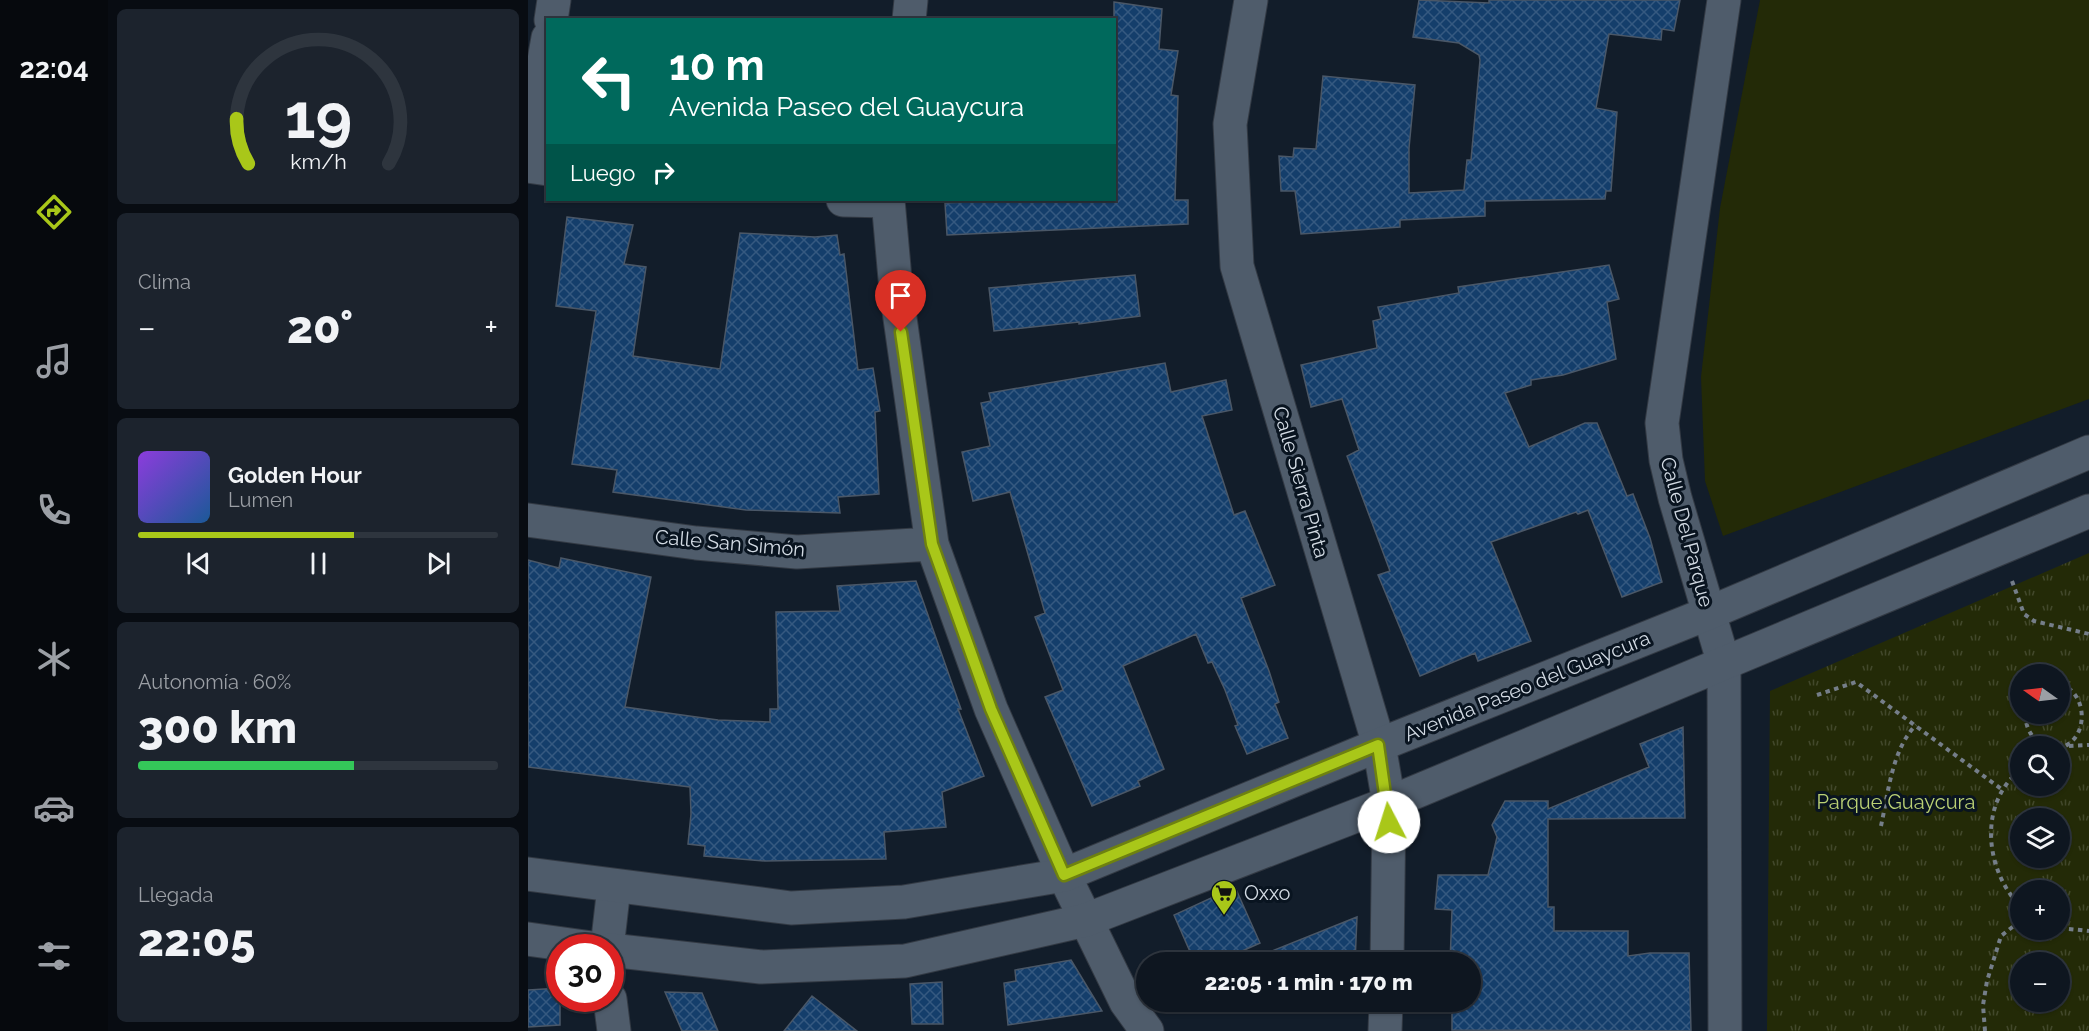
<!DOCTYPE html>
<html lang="es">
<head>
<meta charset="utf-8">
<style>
	:root { --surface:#0e1620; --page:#1c232d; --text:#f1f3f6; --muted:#9b9fa5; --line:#2e353e; --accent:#a9c719 }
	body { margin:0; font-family:Raleway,sans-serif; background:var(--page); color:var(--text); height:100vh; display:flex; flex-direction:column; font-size:22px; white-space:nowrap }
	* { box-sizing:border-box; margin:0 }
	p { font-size:20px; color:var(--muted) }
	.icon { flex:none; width:33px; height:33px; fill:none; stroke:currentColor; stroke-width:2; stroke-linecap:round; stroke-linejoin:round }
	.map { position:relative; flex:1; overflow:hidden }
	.panel { display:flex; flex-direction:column; gap:9px; padding:9px; background:#080c12; width:420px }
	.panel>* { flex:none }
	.banner { position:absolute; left:18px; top:18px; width:570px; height:183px; border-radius:0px; box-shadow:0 2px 4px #0004,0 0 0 2px var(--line); background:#00695c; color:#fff; overflow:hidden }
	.needle { width:39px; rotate:284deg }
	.tools { position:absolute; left:1482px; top:664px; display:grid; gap:12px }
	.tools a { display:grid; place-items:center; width:60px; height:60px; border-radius:50%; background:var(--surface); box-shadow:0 2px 4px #0004,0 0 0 2px var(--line); font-size:30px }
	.speed { position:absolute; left:18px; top:934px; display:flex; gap:12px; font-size:30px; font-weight:700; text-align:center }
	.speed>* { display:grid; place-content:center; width:78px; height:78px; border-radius:50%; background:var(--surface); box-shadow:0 2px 4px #0004,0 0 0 2px var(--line); line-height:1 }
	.speed .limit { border:9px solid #d22; background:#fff; color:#111 }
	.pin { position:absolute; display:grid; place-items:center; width:51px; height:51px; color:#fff; margin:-62px -26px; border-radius:50% 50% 50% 0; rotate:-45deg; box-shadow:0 0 6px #0007 }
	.pin .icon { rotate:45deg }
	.me { position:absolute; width:66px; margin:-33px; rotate:355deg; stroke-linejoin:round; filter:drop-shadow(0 0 4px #0008) }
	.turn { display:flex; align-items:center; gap:21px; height:126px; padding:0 24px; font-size:27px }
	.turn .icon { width:78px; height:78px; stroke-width:2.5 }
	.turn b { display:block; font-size:42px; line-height:51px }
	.then { display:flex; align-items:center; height:57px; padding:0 24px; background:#0003; gap:12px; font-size:22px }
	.big { font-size:45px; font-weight:800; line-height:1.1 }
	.panel .tile { flex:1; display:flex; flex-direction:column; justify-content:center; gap:9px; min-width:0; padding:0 21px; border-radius:9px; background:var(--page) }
	.panel .dial { align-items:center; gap:0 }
	.dial svg { height:156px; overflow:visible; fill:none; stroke:var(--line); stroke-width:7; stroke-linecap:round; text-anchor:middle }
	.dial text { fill:var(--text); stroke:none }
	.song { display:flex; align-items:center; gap:18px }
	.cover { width:72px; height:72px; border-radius:9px; background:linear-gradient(135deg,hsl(270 70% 55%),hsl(210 70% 35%)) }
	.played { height:6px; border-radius:3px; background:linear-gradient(90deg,var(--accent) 60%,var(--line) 60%) }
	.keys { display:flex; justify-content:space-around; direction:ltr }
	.heat { display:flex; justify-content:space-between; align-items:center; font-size:33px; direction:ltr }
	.charge { height:9px; border-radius:4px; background:linear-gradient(90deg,#34c759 60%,var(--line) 0) }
	.trip { position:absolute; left:608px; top:952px; width:345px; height:60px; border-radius:30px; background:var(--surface); box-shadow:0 2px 4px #0004,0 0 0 2px var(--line); font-weight:800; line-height:60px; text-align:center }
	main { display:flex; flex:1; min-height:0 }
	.menu { display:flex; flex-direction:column; width:108px; justify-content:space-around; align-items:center; background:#06090d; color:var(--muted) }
	.menu .icon { width:42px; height:42px }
	.menu .current { color:var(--accent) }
	.menu b { font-size:27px; color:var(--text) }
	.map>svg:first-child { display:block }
	.park { fill:url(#park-tufts); fill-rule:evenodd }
	.garden { fill:#232a07 }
	.building { fill:url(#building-cross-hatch); stroke:#4a5767; stroke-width:1.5 }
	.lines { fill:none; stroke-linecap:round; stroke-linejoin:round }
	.minor-casing { stroke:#333a44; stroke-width:35 }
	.tertiary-casing { stroke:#333a44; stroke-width:35 }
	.secondary-casing { stroke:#333a44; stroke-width:35 }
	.path { stroke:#757e89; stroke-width:4; stroke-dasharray:4.5 4.5; stroke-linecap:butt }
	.minor { stroke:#4f5c6b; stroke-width:33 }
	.tertiary { stroke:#4f5c6b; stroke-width:33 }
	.secondary { stroke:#4f5c6b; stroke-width:33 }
	.route-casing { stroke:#6e8110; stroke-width:15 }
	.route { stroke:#a9c719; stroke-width:10 }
	.labels { text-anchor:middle; stroke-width:6; stroke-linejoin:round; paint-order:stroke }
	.street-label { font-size:20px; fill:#d2dae3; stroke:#091420 }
	.park-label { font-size:20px; fill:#bbd174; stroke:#091420 }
	.poi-label { font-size:20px; fill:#d2dae3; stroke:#091420; text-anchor:start }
</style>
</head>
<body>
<main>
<nav class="menu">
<b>22:04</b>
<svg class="icon current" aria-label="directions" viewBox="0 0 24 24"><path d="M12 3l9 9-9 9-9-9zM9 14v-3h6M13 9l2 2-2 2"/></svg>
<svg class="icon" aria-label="music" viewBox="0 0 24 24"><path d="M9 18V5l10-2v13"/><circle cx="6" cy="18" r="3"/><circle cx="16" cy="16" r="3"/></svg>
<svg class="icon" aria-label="phone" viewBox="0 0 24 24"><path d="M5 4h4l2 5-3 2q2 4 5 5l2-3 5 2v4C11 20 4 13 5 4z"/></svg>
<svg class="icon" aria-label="climate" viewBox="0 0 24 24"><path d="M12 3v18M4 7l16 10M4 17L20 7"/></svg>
<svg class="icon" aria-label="car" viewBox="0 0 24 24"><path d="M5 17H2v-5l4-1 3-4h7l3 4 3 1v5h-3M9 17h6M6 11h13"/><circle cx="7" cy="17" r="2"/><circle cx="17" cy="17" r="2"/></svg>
<svg class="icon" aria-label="filters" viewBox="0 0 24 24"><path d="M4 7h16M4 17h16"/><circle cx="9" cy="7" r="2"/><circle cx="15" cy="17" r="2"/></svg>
</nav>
<section class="panel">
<div class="tile dial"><svg viewBox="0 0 100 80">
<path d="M14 69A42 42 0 1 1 86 69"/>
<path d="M14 69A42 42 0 0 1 8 46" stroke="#a9c719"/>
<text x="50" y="56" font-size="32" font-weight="700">19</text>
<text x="50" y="72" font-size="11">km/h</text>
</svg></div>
<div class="tile"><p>Clima</p>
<div class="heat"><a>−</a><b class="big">20°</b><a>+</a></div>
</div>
<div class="tile">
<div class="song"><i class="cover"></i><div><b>Golden Hour</b><p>Lumen</p></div></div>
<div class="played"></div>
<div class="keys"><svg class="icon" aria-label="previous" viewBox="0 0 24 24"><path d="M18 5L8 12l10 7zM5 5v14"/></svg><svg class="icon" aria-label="pause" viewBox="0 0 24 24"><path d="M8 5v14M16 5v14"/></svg><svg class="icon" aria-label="next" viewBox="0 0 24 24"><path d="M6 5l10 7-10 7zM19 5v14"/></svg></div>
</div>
<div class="tile"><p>Autonomía · 60%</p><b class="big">300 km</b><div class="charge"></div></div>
<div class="tile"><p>Llegada</p><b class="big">22:05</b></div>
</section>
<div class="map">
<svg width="1561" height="1031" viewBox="0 0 1561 1031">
	<defs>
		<pattern id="park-tufts" width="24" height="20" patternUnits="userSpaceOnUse" patternTransform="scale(1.5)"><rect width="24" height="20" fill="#232a07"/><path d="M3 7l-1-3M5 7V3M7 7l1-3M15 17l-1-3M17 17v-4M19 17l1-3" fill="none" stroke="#42482b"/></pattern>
		<pattern id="building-cross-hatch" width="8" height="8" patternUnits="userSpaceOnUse" patternTransform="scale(1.5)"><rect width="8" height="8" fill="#143e6b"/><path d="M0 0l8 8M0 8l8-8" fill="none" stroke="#355980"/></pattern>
	</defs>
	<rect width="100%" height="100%" fill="#121d2a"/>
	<path class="park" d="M1561,553V1031H1239L1242,691ZM1492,675H1532V714H1492ZM1492,747H1532V786H1492ZM1492,819H1532V858H1492ZM1492,891H1532V930H1492ZM1492,963H1532V1002H1492Z"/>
	<path class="garden" d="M1232,0H1561V399L1195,536L1177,481L1173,377L1192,208Z"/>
	<path class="building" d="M891,0L961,3V0H1152L1146,31L1134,29L1133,40L1081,34L1068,108L1089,112L1083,191H1078L1077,199L957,201V216L872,220V227L773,234L767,191H753L751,156L765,157L766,148L788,149L795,76L887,85L881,148V193L936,190L939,160H943L952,60L951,55L931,43L885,37Z
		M586,2L634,9L631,49L650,51L643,95L650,96L647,200H660V224L419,235L417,203L439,202V200H586Z
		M39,217L105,225L96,264L118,267L105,356L192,369L212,233L287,237L309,235L312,255L316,254L330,370L345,368L352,411L347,412L351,494L310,497L312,513L218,510L85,492L89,470L44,464L68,311L28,306Z
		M1081,265L1091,299L1079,302L1088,359L1035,375L1003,380V385L977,393L1001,447L1057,423H1069L1099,496L1105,494L1122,538L1134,582L1094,597L1060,510L1050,514L1048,512L963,542L1003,641L950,661L947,653L892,676L850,575L862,571L819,456L831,450L814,399L783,407L773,365L849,348L845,321L853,319L850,307L931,293L930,287Z
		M607,275L612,316L551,324V322L466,331L461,288Z
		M637,363L643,392L698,380L704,410L674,416L706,515L717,511L747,585L713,598L741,671L751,702L747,704L760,738L719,754L707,726L710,725L697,690L684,662L680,663L668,634L595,666L636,769L610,781L612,786L564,806L517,697L535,690L507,617L517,613L482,492L445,501L434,452L462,446L453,403L463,401L461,393Z
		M33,558L123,577L97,707L190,720L242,722V709H250L248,612L312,611L309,586L388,581L433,709H430L456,776L414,792L418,827L356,832L358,859L237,861L176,856L177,846L160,844L163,814L162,787L0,767V560L31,568Z
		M1155,727L1157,818L1020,819V907H1026V931H1100V956L1122,953H1161L1163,1031L924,1030V1002H942V963H922L924,910L907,909L910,875H960L969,837L964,825L977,801H1020V809L1121,767L1112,744Z
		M707,887L732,943L687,963H667L646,915Z
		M829,917L827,963H746L739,953Z
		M543,960L574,1011L480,1025L476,983L488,981L487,970Z
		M414,982L415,1024H384L382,984Z
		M32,988V1025L0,1027V990Z
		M137,992L174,993L190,1031H154Z
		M284,996L329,1031H256Z"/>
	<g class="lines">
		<g class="minor-casing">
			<path id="minor" d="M723,0L702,124L709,266L851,745L861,803L859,963
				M23,20L26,0
				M381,20L383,0
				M0,150L20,38
				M0,166L20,169
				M315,200L360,201
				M360,200L368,290L404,544L463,709L536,875L598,1002L619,1031
				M0,520L168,543L269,552L404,544
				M79,948L86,887
				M82,999L86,1031
				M857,1031L858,1002"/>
		</g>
		<g class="tertiary-casing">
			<path id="tertiary" d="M1196,0L1134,423L1138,460L1147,498L1196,664L1197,1031"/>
		</g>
		<g class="secondary-casing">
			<path id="secondary" d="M0,874L263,908L376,902L536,875L851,745L1181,613L1561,452
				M0,939L64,948
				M82,950L233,967L377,961L558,920L861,803L1561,511"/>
		</g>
		<path class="path" d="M1484,581L1496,614L1506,621L1561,634
			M1532,684C1561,693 1561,740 1532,748
			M1289,695L1328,682L1476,791
			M1497,714C1498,731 1506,743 1523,747
			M1541,746L1561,745
			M1492,770C1450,804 1457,870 1492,906
			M1353,826C1360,794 1364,749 1388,725
			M1532,928L1561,931
			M1457,1031L1455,1005L1459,981L1473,936L1492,921"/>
		<use href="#minor" class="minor"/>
		<use href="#tertiary" class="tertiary"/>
		<use href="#secondary" class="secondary"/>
	</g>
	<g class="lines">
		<g class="route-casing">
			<path id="route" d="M373,332L404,544L463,709L536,875L850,745L861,822"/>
		</g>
		<use href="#route" class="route"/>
	</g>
	<defs>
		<g id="supermarket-pin" transform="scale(1.35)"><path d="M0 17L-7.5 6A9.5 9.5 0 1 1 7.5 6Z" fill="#a9c719" stroke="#091420"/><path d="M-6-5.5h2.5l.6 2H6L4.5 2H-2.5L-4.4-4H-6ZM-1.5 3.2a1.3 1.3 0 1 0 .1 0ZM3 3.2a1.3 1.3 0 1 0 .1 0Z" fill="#111"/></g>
	</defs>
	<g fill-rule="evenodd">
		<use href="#supermarket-pin" x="696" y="893"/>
	</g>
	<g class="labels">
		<g class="street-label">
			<text transform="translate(773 482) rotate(74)" y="7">Calle Sierra Pinta</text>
			<text transform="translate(1159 532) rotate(75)" y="7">Calle Del Parque</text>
			<text transform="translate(202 543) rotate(5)" y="7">Calle San Simón</text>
			<text transform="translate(999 686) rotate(-22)" y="7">Avenida Paseo del Guaycura</text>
		</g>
		<g class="park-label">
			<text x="1368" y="809">Parque Guaycura</text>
		</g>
		<g class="poi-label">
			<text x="716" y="900">Oxxo</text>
		</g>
	</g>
</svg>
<div class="tools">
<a><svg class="needle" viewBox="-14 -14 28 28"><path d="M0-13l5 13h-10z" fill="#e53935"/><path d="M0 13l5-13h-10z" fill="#9b9fa5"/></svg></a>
<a><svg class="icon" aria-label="search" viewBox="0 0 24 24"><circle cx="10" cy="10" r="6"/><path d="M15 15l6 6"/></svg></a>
<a><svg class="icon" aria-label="layers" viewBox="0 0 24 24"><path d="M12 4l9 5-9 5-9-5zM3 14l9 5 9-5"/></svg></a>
<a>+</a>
<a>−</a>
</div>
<div class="speed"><div class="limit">30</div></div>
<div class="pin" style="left:373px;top:332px;background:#d93025"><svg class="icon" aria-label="arrive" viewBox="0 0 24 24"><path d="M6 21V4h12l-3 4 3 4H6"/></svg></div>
<svg class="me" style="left:861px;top:822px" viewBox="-20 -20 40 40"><circle r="19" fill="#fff"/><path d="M0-13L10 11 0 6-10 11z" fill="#a9c719"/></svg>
<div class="trip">22:05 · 1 min · 170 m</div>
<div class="banner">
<div class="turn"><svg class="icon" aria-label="left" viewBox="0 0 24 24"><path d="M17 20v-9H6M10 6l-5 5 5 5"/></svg><div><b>10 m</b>Avenida Paseo del Guaycura</div></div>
<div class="then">Luego<svg class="icon" aria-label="right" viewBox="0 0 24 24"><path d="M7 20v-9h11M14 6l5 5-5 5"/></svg></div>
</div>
</div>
</main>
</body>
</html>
